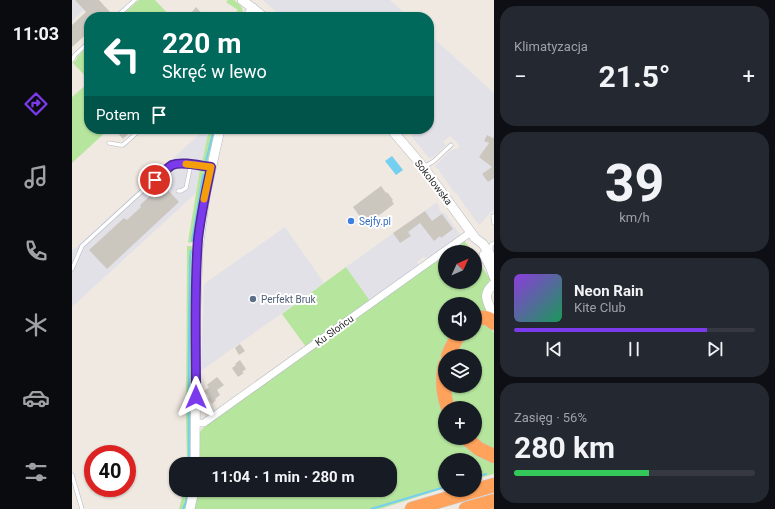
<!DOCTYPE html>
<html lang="pl">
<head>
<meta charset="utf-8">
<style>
	:root { --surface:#171b24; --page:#242831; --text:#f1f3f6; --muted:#9ea1a6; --line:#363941; --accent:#7c3aed }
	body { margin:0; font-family:Roboto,sans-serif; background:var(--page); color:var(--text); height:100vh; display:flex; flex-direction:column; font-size:15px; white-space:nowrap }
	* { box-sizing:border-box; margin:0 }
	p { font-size:13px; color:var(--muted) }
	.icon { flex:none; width:22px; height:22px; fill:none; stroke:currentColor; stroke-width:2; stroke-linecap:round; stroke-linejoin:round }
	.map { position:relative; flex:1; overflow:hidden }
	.panel { display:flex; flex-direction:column; gap:6px; padding:6px; background:#0d0f14; width:281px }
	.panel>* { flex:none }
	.top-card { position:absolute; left:12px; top:12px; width:350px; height:122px; border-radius:16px; box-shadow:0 1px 3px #0004; background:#00695c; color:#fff; overflow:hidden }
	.needle { width:26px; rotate:46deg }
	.controls { position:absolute; left:366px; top:245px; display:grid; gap:8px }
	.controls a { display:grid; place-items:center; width:44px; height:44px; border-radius:50%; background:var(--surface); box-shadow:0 1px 3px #0004; font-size:20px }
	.speed { position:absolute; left:12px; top:445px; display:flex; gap:8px; font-size:20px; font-weight:700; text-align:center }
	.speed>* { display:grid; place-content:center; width:52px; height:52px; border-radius:50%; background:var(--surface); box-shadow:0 1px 3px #0004; line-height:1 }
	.speed .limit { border:6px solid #d22; background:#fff; color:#111 }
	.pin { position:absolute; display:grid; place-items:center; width:34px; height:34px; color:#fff; margin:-17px; border:2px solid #fff; border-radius:50%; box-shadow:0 1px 4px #0007 }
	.me { position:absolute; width:44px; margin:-22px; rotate:0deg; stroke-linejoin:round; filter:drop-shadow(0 0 3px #0008) }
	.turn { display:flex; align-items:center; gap:14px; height:84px; padding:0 12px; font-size:18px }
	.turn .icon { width:52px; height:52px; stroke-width:2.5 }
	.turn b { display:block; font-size:28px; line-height:34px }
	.then { display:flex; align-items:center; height:38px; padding:0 12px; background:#0003; gap:8px; font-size:15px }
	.big { font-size:30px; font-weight:700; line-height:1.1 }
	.panel .tile { flex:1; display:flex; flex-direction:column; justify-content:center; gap:6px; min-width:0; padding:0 14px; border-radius:16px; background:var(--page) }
	.panel .dial { align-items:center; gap:0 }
	.dial b { font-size:52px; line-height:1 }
	.song { display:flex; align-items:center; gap:12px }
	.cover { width:48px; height:48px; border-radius:6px; background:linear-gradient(135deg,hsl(270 70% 55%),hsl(150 70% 35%)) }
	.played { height:4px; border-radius:2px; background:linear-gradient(90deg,var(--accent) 80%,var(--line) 80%) }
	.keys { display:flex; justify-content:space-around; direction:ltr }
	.heat { display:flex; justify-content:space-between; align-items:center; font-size:22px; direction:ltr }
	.charge { height:6px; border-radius:3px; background:linear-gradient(90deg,#34c759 56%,var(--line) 0) }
	.trip { position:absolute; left:97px; top:457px; width:228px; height:40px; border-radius:16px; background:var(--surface); box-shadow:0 1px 3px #0004; font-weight:700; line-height:40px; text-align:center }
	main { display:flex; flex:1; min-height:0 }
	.tabs { display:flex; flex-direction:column; width:72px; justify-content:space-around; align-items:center; background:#090b0e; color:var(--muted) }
	.tabs .icon { width:28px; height:28px }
	.tabs .on { color:var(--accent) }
	.tabs b { font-size:18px; color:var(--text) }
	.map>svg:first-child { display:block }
	.industrial { fill:#e3e1e8 }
	.green { fill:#b6e59e }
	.water { fill:#75cff0 }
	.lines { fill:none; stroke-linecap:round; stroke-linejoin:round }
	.stream { stroke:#75cff0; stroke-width:2 }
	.building { fill:#cbc7bf }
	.service-casing { stroke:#b4b7c1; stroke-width:4.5 }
	.minor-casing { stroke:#b4b7c1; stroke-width:8 }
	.tertiary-casing { stroke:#b4b7c1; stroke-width:10 }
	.motorway-casing { stroke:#c9c9c9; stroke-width:15 }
	.service { stroke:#fff; stroke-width:3.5 }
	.minor { stroke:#fff; stroke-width:7 }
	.tertiary { stroke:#fff; stroke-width:9 }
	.motorway { stroke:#ffa35c; stroke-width:14 }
	.route-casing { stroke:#51269a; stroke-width:10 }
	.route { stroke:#7c3aed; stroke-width:7 }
	.slow { stroke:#f59e0b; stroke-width:7 }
	.shop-dot { fill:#3f7fe0; stroke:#fff; stroke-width:1.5 }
	.service-dot { fill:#5c6f8a; stroke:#fff; stroke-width:1.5 }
	.labels { text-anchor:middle; stroke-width:4; stroke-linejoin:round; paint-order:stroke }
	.street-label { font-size:10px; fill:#2e2e2e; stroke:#fff }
	.shop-label { font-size:10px; fill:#366cbe; stroke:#fff; text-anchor:start }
	.service-label { font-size:10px; fill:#4e5e75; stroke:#fff; text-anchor:start }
</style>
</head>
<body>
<main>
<nav class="tabs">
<b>11:03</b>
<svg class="icon on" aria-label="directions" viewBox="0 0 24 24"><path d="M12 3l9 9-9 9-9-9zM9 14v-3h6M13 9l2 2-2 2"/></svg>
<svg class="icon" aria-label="music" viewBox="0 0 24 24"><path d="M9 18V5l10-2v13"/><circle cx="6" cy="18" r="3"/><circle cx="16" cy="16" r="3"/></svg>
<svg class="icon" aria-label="phone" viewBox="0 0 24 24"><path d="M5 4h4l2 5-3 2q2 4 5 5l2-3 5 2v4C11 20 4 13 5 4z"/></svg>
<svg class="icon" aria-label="climate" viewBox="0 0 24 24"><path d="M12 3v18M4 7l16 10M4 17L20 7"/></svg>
<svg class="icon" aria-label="car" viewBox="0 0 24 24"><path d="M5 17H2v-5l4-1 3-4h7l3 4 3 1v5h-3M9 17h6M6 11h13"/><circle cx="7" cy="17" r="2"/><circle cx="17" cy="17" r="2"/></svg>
<svg class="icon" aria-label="filters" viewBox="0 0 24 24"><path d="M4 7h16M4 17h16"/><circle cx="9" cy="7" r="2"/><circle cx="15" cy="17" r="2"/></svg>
</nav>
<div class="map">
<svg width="422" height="509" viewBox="0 0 422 509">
	<rect width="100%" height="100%" fill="#efe9e1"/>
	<path class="industrial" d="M0,0H22L0,21Z
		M191,0H318L337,17H210Z
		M357,34L422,93V209L407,225L388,199L386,195L382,192L367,171V170L363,166L379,150L385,149L388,146L378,136L371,142L374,145L360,158H357L340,137L343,130L342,129H357Z
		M133,129H137L130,163L124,162L123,168L128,169L124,193L0,307V251Z
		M365,202L367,206V208L370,213L372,212L373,213L389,236L357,259L351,257L345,262L347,266L298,301L274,267Z
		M213,227L252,283L129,371L132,284Z"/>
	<path class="green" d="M67,0H83L99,17H48Z
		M156,0H162C169,6 172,7 170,17H159L166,10L154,2Z
		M17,45V80L1,63L4,60L6,56Z
		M17,82V129H37L0,163V97Z
		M137,129H144L136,161L134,163H130Z
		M128,169L131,170L133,172V174L127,204L122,241L118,243L116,242Z
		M391,239L401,252H373Z
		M115,246H119L121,249L120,292L119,464H115L114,418Z
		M373,252V282H403V256L416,276H419C418,281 416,283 413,287C410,294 412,303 414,310L413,312L403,313V304H373V334H380L371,352L367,367L370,408L373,416V438H387L422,462V474L403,479V460H373V488L308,509H122L125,497L126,490H318V464H128V432L135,423Z
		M274,267L298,301L234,347L210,314Z
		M403,324H413L418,328L422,333V452L403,438V408H379L375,386H403V356H379L392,334H403Z
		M112,490H118L114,506L113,509H107Z"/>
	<path class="water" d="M320,156L331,170L324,175L313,161Z"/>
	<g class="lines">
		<path class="stream" d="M134,161L142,129
			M120,241L131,175
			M117,464C116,395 117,326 118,257L119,251
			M403,477L414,474
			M111,509L114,502L116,490
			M299,509L373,487"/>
	</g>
	<path class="building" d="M3,0H27L38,12L33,17H17V32L0,47V25L14,12Z
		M124,7L133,17H123L119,13Z
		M42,129H62L51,139Z
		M415,135L421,138L422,137V178L416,182L410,174L420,167L407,157L417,143L412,141Z
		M309,186L314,193L315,192L321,200L320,201L322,204L294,225L281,207Z
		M94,188L107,202L35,269L17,250L52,218L55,220L69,207L68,205L79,195L82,199Z
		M353,211L360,221L370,214L381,229L369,238L368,236L362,241L348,223L336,232L339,236L328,243L321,233Z
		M168,344L173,351L167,355L163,348Z
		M168,360L174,369L170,372L172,373L166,377L160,368L164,365L163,364Z
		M145,377L152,385L145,390L148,395L143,399L144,400L140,404L136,398L137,397L132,391L137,387L135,385L136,384Z"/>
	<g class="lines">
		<g class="service-casing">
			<path id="service" d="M44,17L63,0
				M0,60L3,55L17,42
				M37,143L48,145H51L69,129
				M352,167L362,161L379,145
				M106,191H109L114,188L119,164
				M422,216H421L422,223
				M419,252V245L422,243
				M0,269L10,246L93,170C96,168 99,166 102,165C111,161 128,166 138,167
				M0,475L10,509"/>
		</g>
		<g class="minor-casing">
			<path id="minor" d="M124,423H132L399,232"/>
		</g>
		<g class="tertiary-casing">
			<path id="tertiary" d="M170,0L192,17
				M175,17L181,8
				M319,129L352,168L403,238L411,244L422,261
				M412,255L418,266L422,277
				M422,284C411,293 414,299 419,310C420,314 421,319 422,323
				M123,464L124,311L126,249L133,197L148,129
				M118,509L122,490"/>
		</g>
		<g class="motorway-casing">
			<path id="motorway" d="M403,319C411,317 416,317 422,323
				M376,356L379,349L387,334
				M373,365C370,379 371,394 376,408
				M394,438L407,449L422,456
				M340,509L422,485
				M394,509L422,501"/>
		</g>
		<use href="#service" class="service"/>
		<use href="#minor" class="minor"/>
		<use href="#tertiary" class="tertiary"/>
		<use href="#motorway" class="motorway"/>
	</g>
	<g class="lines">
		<g class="route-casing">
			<path id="route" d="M83,180C88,175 94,169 100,165C110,161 129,166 139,167C134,191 129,214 126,239C122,291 124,344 124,397"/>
		</g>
		<use href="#route" class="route"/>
		<path class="slow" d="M114,164L139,167L132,199"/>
	</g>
	<circle class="shop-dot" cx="279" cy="221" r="4"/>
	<circle class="service-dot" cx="181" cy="299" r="4"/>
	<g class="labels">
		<g class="street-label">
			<text transform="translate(362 182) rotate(52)" y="4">Sokołowska</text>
			<text transform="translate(262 330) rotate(-36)" y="4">Ku Słońcu</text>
		</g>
		<g class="shop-label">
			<text x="287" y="225">Sejfy.pl</text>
		</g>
		<g class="service-label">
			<text x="189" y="303">Perfekt Bruk</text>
		</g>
	</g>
</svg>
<div class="controls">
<a><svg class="needle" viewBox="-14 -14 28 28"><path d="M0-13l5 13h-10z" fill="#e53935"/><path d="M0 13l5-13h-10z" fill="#9ea1a6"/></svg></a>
<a><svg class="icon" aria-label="sound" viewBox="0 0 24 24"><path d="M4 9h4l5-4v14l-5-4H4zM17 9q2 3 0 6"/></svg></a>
<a><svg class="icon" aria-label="layers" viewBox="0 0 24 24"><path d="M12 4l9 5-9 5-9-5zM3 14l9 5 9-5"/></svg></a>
<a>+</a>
<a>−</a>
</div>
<div class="speed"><div class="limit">40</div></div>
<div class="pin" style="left:83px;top:180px;background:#d93025"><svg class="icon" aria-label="arrive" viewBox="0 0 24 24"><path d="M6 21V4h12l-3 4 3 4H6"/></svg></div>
<svg class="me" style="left:124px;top:397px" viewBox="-20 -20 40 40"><path d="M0-17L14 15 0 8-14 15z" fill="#7c3aed" stroke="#fff" stroke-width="4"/></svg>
<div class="trip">11:04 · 1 min · 280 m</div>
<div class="top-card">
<div class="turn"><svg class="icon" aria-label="left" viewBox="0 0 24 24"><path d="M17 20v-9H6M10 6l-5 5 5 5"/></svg><div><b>220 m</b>Skręć w lewo</div></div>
<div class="then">Potem<svg class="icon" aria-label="arrive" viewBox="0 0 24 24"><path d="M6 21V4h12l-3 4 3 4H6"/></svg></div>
</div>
</div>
<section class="panel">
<div class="tile"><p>Klimatyzacja</p>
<div class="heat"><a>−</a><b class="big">21.5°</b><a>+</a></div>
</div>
<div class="tile dial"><b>39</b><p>km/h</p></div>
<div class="tile">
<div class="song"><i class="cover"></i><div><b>Neon Rain</b><p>Kite Club</p></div></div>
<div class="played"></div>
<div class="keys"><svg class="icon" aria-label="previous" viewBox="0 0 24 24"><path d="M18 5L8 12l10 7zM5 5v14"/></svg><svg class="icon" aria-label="pause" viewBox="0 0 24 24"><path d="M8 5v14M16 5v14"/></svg><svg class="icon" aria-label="next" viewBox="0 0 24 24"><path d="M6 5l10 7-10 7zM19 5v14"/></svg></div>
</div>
<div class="tile"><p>Zasięg · 56%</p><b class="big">280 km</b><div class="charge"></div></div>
</section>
</main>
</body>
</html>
